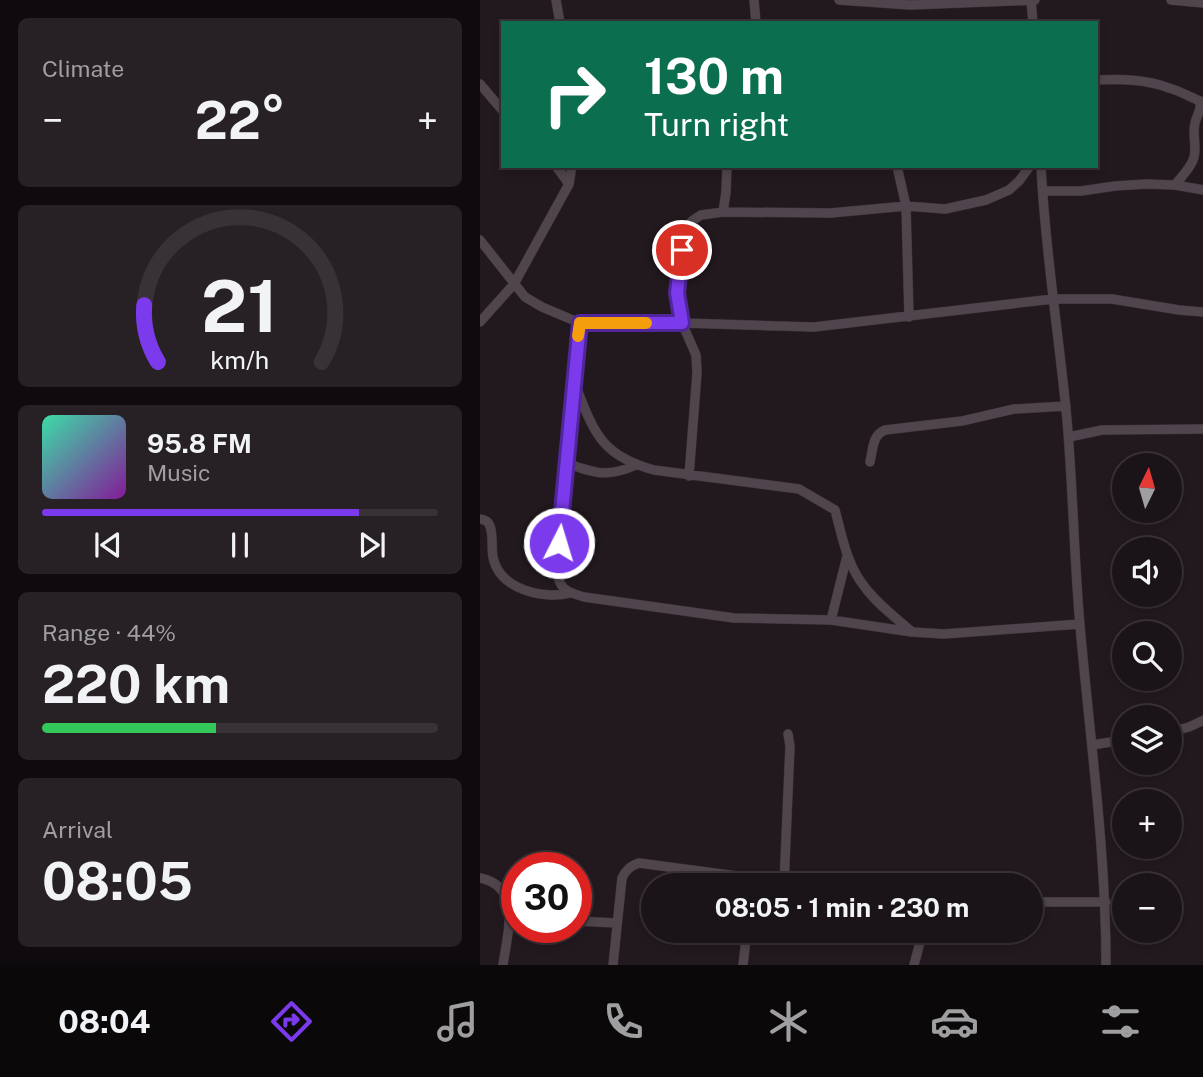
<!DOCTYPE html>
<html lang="en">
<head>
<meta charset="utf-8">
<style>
	:root { --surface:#1a1317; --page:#272024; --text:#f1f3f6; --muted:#9f9ea1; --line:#383236; --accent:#7c3aed }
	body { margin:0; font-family:"Public Sans",sans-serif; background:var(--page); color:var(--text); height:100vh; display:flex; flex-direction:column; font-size:26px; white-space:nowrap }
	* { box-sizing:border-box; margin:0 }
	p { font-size:23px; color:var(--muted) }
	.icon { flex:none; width:38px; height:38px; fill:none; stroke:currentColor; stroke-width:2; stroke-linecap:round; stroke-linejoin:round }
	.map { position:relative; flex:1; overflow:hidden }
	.side { display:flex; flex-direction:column; gap:18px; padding:18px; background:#0e0a0d; width:480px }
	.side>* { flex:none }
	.banner { position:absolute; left:21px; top:21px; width:597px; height:147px; border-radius:0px; box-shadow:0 4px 10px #0003,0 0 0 2px var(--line); background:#0b6e4f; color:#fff; overflow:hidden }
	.needle { width:46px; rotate:5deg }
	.buttons { position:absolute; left:632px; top:453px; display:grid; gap:14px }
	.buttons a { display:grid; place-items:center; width:70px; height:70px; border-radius:50%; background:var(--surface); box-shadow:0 4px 10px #0003,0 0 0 2px var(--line); font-size:35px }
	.speed { position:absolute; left:21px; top:852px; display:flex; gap:14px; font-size:35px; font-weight:700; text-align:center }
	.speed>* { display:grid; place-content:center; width:91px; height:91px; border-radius:50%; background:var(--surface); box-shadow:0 4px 10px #0003,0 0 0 2px var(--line); line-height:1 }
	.speed .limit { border:10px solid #d22; background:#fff; color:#111 }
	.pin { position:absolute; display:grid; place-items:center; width:60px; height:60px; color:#fff; margin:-30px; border:4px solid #fff; border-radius:50%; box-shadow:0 2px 7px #0007 }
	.me { position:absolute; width:77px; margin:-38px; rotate:5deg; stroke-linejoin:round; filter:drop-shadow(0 0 5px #0008) }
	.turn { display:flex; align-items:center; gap:24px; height:147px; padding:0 28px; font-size:32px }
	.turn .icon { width:91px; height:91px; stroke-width:2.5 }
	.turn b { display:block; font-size:49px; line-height:60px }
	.big { font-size:52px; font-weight:700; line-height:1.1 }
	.side .tile { flex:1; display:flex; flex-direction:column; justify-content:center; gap:10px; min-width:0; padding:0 24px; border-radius:10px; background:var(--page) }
	.side .dial { align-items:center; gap:0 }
	.dial svg { height:182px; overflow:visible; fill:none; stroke:var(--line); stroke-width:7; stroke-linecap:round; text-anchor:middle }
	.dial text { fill:var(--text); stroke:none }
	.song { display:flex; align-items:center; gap:21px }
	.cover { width:84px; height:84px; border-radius:10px; background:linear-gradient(135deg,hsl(160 70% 55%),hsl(290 70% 35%)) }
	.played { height:7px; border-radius:4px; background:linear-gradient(90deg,var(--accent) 80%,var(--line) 80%) }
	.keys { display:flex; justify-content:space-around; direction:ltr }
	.heat { display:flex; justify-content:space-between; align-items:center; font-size:38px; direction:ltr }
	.charge { height:10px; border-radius:5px; background:linear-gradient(90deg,#34c759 44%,var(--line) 0) }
	.trip { position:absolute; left:161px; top:873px; width:402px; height:70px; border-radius:35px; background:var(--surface); box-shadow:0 4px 10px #0003,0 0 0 2px var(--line); font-weight:700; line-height:70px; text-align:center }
	.tab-bar { display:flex; height:112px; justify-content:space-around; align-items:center; background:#0a0809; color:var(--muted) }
	.tab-bar .icon { width:49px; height:49px }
	.tab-bar .current { color:var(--accent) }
	.tab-bar b { font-size:32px; color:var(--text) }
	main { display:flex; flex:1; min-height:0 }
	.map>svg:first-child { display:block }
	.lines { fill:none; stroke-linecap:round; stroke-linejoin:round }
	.street-casing { stroke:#3a3438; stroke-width:10 }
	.street { stroke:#50454c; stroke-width:9 }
	.route-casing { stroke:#51269a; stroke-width:18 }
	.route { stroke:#7c3aed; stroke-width:12 }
	.slow { stroke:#f59e0b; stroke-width:12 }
</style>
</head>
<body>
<main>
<section class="side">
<div class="tile"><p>Climate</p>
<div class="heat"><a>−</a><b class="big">22°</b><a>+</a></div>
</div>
<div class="tile dial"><svg viewBox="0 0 100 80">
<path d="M14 69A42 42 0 1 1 86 69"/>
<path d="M14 69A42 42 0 0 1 8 44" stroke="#7c3aed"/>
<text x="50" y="56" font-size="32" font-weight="700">21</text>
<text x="50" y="72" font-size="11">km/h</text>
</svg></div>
<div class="tile">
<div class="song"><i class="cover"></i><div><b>95.8 FM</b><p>Music</p></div></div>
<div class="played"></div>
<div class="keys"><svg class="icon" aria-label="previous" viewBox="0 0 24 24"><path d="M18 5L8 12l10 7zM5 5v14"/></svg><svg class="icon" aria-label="pause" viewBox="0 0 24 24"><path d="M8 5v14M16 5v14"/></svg><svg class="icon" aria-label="next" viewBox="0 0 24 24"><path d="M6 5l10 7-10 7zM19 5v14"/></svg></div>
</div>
<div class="tile"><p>Range · 44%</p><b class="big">220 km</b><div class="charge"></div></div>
<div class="tile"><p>Arrival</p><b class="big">08:05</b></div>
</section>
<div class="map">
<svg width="724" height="965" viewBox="0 0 724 965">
	<rect width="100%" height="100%" fill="#22191f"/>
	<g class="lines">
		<g class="street-casing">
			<path id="street" d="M76,0L80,23
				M274,0L276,23
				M359,0L430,5L555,0
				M551,0L553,23
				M691,0L724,3
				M616,80C640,79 666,79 689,88C700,91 710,97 720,101C722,110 717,114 715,123C712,134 717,146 714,157C712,167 701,177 695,185
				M0,84L23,111
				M76,166L89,184
				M417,166L426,206L429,317
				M561,166C565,251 579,335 587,420C593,488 594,558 600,626C610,740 626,850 626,965
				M563,191H601L635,186L666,184L695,185L724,190
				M243,212L246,192L247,166
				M0,240L45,297L62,307L100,323H202L334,327L573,299H632L699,310L724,312
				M0,322L34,284L89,184L92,166
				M100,323L76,569C79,589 86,592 104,597L254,618L351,620L432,632L464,634L600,624
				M94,382C114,431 119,455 174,470L319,489L355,510C362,536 367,565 384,586C397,604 415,617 431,631
				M589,437L622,430L724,429
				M390,462C393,450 392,435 405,430L482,421L534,409L586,406
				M86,463C114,473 127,478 156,465
				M209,476L217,373L216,355L202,323L197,293L205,229L212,221L221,215L243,212L351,213L426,206L465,209L506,200L529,190L539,181L550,166
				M0,519C4,520 7,520 9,524C14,532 11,548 13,557C19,589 63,600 90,593
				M351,620L367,556
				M690,732L709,727L724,720
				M612,745L644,740
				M0,878C43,887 27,934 23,965
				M304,885L310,746L308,734
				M551,902H626
				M96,921L137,923
				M133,965L142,878C146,870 150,866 159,863L272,878L307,886
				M263,965L267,931
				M434,965L443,931"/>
		</g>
		<use href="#street" class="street"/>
	</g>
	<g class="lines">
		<g class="route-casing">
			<path id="route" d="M79,543L100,323H202L197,293L202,250"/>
		</g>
		<use href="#route" class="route"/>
		<path class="slow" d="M98,336L100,323H166"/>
	</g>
</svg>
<div class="buttons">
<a><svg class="needle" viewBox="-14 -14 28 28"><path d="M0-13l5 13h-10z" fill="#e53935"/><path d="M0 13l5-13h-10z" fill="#9f9ea1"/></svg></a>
<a><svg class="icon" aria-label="sound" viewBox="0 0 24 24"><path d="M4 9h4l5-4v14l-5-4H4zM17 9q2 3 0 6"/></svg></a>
<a><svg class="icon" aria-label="search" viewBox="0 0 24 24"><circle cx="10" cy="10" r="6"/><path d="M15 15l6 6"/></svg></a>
<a><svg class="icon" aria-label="layers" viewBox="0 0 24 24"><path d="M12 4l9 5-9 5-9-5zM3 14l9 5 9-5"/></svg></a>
<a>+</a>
<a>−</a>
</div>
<div class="speed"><div class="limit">30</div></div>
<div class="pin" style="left:202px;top:250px;background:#d93025"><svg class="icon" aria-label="arrive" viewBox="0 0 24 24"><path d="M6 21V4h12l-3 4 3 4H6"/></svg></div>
<svg class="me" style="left:79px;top:543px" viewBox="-20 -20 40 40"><circle r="17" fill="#7c3aed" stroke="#fff" stroke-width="3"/><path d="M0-11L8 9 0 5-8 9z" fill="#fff"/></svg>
<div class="trip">08:05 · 1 min · 230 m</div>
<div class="banner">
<div class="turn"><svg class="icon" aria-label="right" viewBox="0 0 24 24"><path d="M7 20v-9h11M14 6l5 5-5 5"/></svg><div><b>130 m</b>Turn right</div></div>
</div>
</div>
</main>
<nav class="tab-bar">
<b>08:04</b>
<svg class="icon current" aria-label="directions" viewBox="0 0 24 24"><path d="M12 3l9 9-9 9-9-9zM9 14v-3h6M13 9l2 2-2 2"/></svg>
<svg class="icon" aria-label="music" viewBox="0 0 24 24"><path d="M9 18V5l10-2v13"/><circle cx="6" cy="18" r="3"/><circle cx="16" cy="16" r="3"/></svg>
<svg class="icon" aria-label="phone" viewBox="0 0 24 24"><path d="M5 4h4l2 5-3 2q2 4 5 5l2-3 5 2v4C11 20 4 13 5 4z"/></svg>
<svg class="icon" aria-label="climate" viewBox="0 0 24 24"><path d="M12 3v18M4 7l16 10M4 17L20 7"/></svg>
<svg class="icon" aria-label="car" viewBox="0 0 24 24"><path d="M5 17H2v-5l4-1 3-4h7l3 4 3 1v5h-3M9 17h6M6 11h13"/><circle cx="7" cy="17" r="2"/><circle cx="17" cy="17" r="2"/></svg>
<svg class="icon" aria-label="filters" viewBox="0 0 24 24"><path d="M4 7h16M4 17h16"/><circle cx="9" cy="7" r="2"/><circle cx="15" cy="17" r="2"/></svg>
</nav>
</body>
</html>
